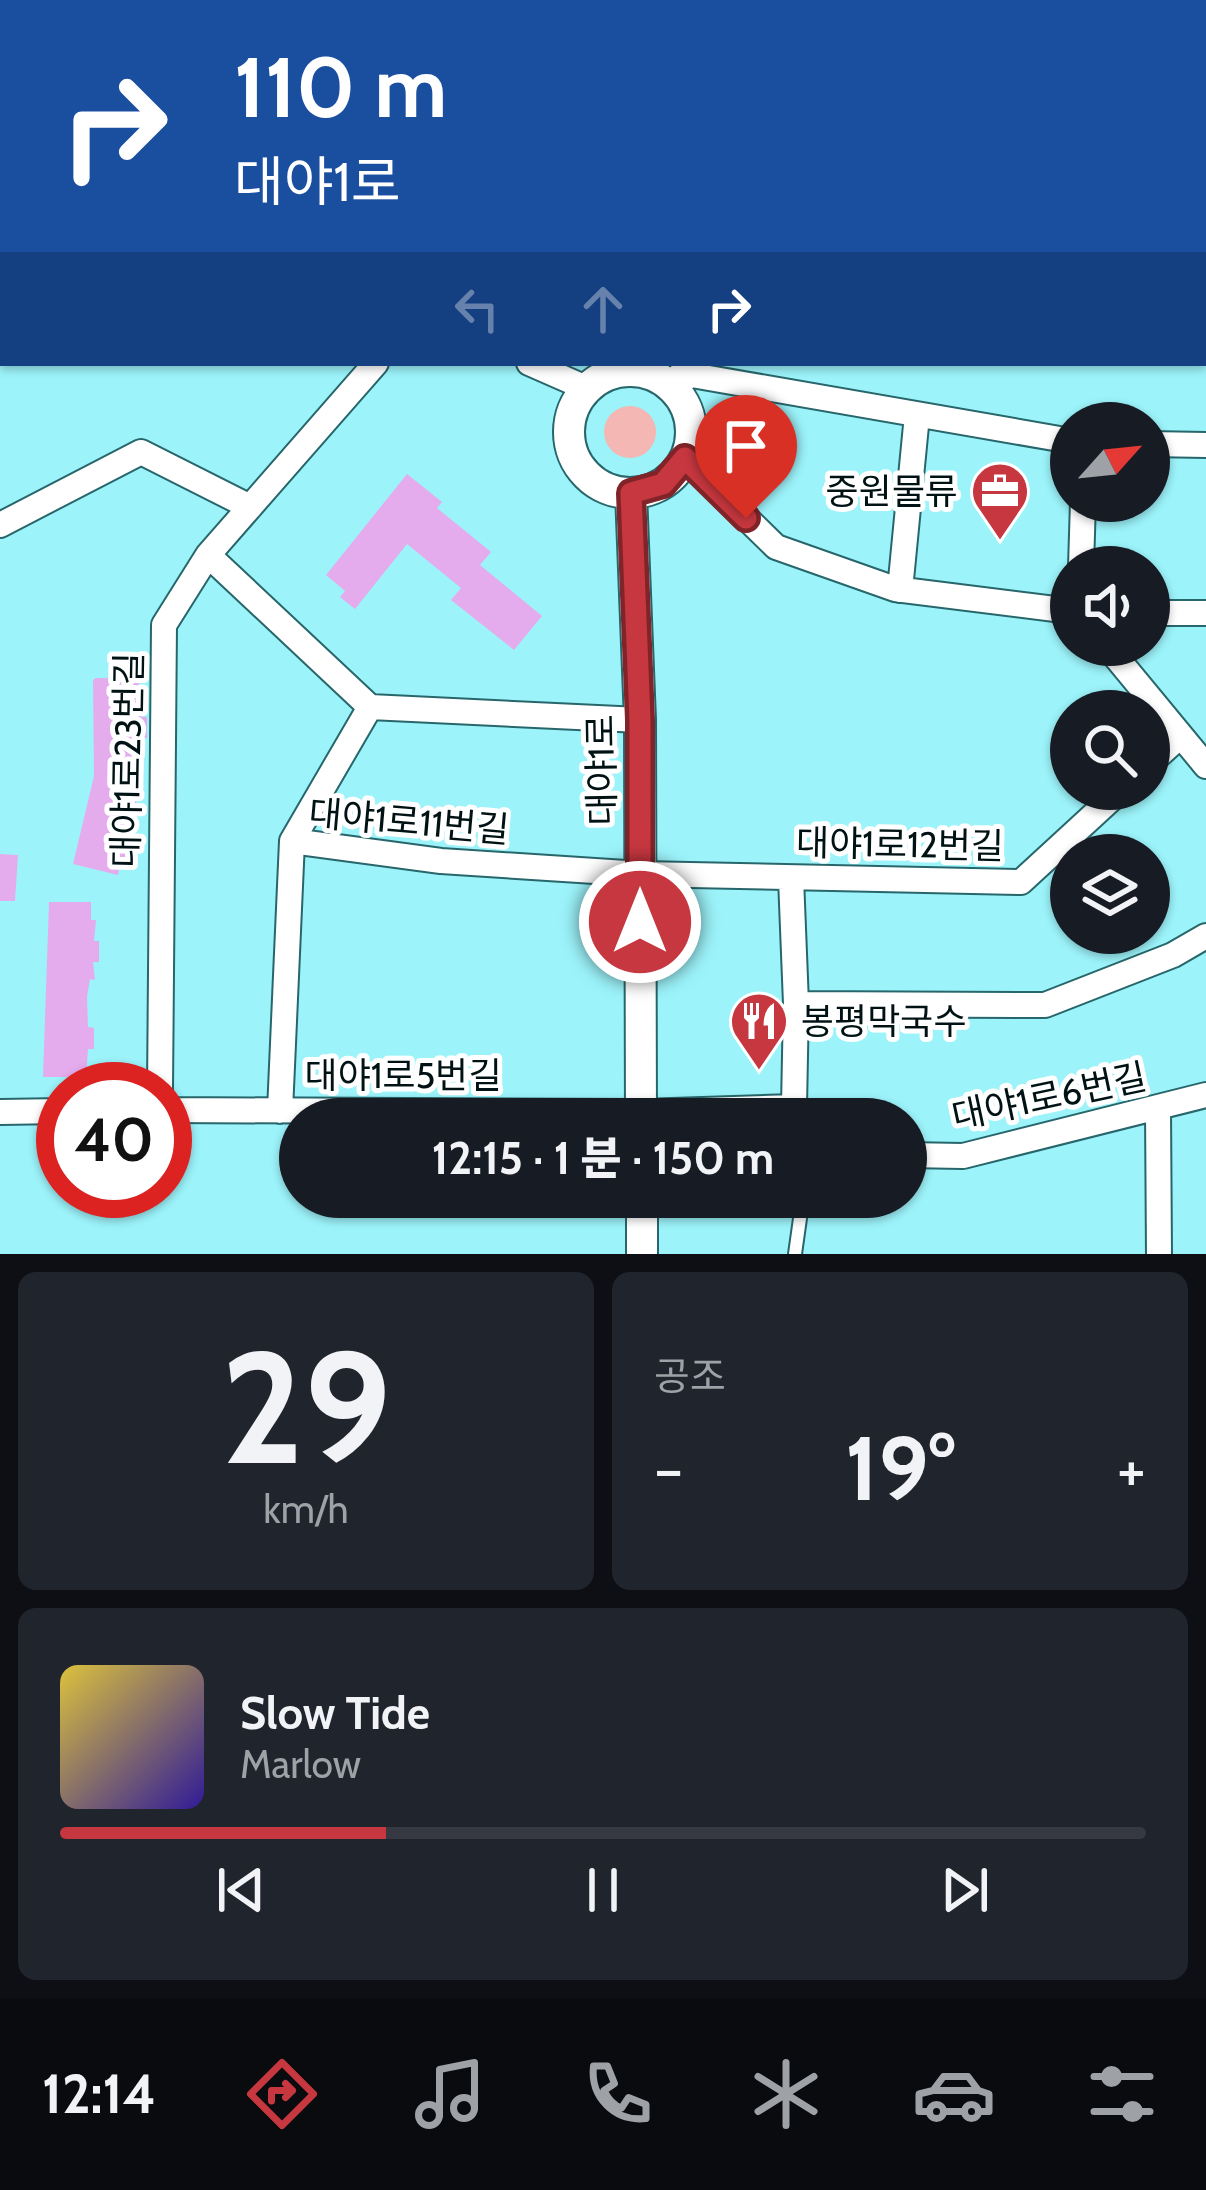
<!DOCTYPE html>
<html lang="ko">
<head>
<meta charset="utf-8">
<style>
	:root { --surface:#171b24; --page:#20242c; --text:#f1f3f6; --muted:#9ea1a6; --line:#363941; --accent:#c7373f }
	body { margin:0; font-family:Cabin,"Noto Sans KR",sans-serif; background:var(--page); color:var(--text); height:100vh; display:flex; flex-direction:column; font-size:45px; white-space:nowrap }
	* { box-sizing:border-box; margin:0 }
	p { font-size:39px; color:var(--muted) }
	.icon { flex:none; width:66px; height:66px; fill:none; stroke:currentColor; stroke-width:2; stroke-linecap:round; stroke-linejoin:round }
	.map { position:relative; height:1254px; overflow:hidden }
	.drawer { display:flex; flex-direction:column; gap:18px; padding:18px; background:#0d0f14; flex:1 }
	.drawer>* { flex:none }
	.hud { position:absolute; left:0px; top:0px; width:1206px; height:366px; box-shadow:0 3px 9px #0004; background:#1a4fa0; color:#fff; overflow:hidden }
	.needle { width:78px; rotate:63deg }
	.tools { position:absolute; left:1050px; top:402px; display:grid; gap:24px }
	.tools a { display:grid; place-items:center; width:120px; height:120px; border-radius:50%; background:var(--surface); box-shadow:0 3px 9px #0004; font-size:60px }
	.speed { position:absolute; left:36px; top:1062px; display:flex; gap:24px; font-size:60px; font-weight:700; text-align:center }
	.speed>* { display:grid; place-content:center; width:156px; height:156px; border-radius:50%; background:var(--surface); box-shadow:0 3px 9px #0004; line-height:1 }
	.speed .limit { border:18px solid #d22; background:#fff; color:#111 }
	.pin { position:absolute; display:grid; place-items:center; width:102px; height:102px; color:#fff; margin:-123px -51px; border-radius:50% 50% 50% 0; rotate:-45deg; box-shadow:0 0 12px #0007 }
	.pin .icon { rotate:45deg }
	.me { position:absolute; width:132px; margin:-66px; rotate:0deg; stroke-linejoin:round; filter:drop-shadow(0 0 9px #0008) }
	.turn { display:flex; align-items:center; gap:42px; height:252px; padding:0 36px; font-size:54px }
	.turn .icon { width:156px; height:156px; stroke-width:2.5 }
	.turn b { display:block; font-size:84px; line-height:102px }
	.lanes { display:flex; align-items:center; height:114px; padding:0 36px; background:#0003; justify-content:center; gap:60px; direction:ltr }
	.lanes .off { opacity:.35 }
	.big { font-size:90px; font-weight:800; line-height:1.1 }
	.drawer .tile { flex:1; display:flex; flex-direction:column; justify-content:center; gap:18px; min-width:0; padding:0 42px; border-radius:18px; background:var(--page) }
	.drawer .dial { align-items:center; gap:0 }
	.dial b { font-size:156px; line-height:1 }
	.song { display:flex; align-items:center; gap:36px }
	.cover { width:144px; height:144px; border-radius:18px; background:linear-gradient(135deg,hsl(50 70% 55%),hsl(250 70% 35%)) }
	.played { height:12px; border-radius:6px; background:linear-gradient(90deg,var(--accent) 30%,var(--line) 30%) }
	.keys { display:flex; justify-content:space-around; direction:ltr }
	.heat { display:flex; justify-content:space-between; align-items:center; font-size:66px; direction:ltr }
	.drawer .tiles { flex:1; display:grid; gap:18px; grid-template-columns:1fr 1fr }
	.tile:last-child { grid-column:span 2 }
	.trip { position:absolute; left:279px; top:1098px; width:648px; height:120px; border-radius:60px; background:var(--surface); box-shadow:0 3px 9px #0004; font-weight:800; line-height:120px; text-align:center }
	.tab-bar { display:flex; height:192px; justify-content:space-around; align-items:center; background:#090b0e; color:var(--muted) }
	.tab-bar .icon { width:84px; height:84px }
	.tab-bar .current { color:var(--accent) }
	.tab-bar b { font-size:54px; color:var(--text) }
	.map>svg:first-child { display:block }
	.green { fill:#f4b7b3 }
	.lines { fill:none; stroke-linecap:round; stroke-linejoin:round }
	.stream { stroke:#90ca8b; stroke-width:8 }
	.building { fill:#e5aced }
	.service-casing { stroke:#27666b; stroke-width:16 }
	.minor-casing { stroke:#27666b; stroke-width:28 }
	.tertiary-casing { stroke:#27666b; stroke-width:34 }
	.service { stroke:#fff; stroke-width:12 }
	.minor { stroke:#fff; stroke-width:24 }
	.tertiary { stroke:#fff; stroke-width:30 }
	.rail-casing { stroke:#487a7e; stroke-width:12 }
	.rail { stroke:#fff; stroke-width:8; stroke-dasharray:22; stroke-linecap:butt }
	.route-casing { stroke:#812429; stroke-width:30 }
	.route { stroke:#c7373f; stroke-width:21 }
	.labels { text-anchor:middle; stroke-width:10; stroke-linejoin:round; paint-order:stroke }
	.poi-label { font-size:36px; fill:#001214; stroke:#fff; text-anchor:end }
	.street-label { font-size:36px; fill:#001214; stroke:#fff }
</style>
</head>
<body>
<div class="map">
<svg width="1206" height="1254" viewBox="0 0 1206 1254">
	<rect width="100%" height="100%" fill="#9cf3fa"/>
	<path class="green" d="M604 432a26 26 0 1 1 52 0a26 26 0 1 1-52 0Z"/>
	<g class="lines">
		<path class="stream" d="M1203,167L1206,168"/>
	</g>
	<path class="building" d="M407,474L442,502L437,508L491,552L480,565L542,616L514,650L451,600L461,588L407,544L355,609L340,597L345,591L326,575Z
		M96,678L139,679L138,696H144L141,717H147V738H141L142,756H138L135,773L133,799H137L131,821H136L132,842L126,841L125,859L121,858L118,875L73,864L94,776L93,680Z
		M0,854L18,855L15,901H0Z
		M49,902H91V920H96L94,941H99V962H93L95,980L90,979L87,997L88,1027L94,1028V1049H88L86,1077H43Z"/>
	<g class="lines">
		<g class="service-casing">
			<path id="service" d="M795,1254L803,1197"/>
		</g>
		<g class="minor-casing">
			<path id="minor" d="M529,363L586,388
				M686,374L1071,441
				M1149,444L1206,445
				M685,458L776,547L895,589L1071,611
				M0,525L141,452L250,507
				M208,555L370,707L640,720
				M1081,567L1083,501
				M900,590L917,415
				M1149,613H1206
				M1106,645L1206,766
				M1149,764L1180,736
				M292,841L370,707
				M791,878L796,1004L1045,1005L1173,955L1206,936
				M160,1089L164,625L208,555L376,363
				M794,1107L796,1004
				M165,1110L641,1112L794,1107L795,1119
				M1158,1110L1159,1254
				M280,1111L292,841L441,861L641,874L1021,882L1122,789
				M0,1112L63,1111
				M906,1155L963,1156L1206,1095"/>
		</g>
		<g class="tertiary-casing">
			<path id="tertiary" d="M630,0L638,3
				M1039,3L1040,0
				M1203,117L1206,118
				M569 432a61 61 0 1 1 122 0a61 61 0 1 1-122 0Z
				M671,386L686,374L687,363
				M631,493L640,720L641,1119
				M642,1197V1254"/>
		</g>
		<use href="#service" class="service"/>
		<use href="#minor" class="minor"/>
		<use href="#tertiary" class="tertiary"/>
		<g class="rail-casing">
			<path id="rail" d="M0,155L3,156
				M1203,315L1206,316"/>
		</g>
		<use href="#rail" class="rail"/>
	</g>
	<g class="lines">
		<g class="route-casing">
			<path id="route" d="M640,922V720L631,493L663,484L685,458L746,518"/>
		</g>
		<use href="#route" class="route"/>
	</g>
	<defs>
		<g id="office-pin" transform="scale(3)"><path d="M0 17L-7.5 6A9.5 9.5 0 1 1 7.5 6Z" fill="#c7373f" stroke="#fff"/><path d="M-6-3h4V-5.5h4V-3h4V5H-6ZM-1-4.5V-3h2v-1.5ZM-6 0V1H6V0Z" fill="#fff"/></g>
		<g id="restaurant-pin" transform="scale(3)"><path d="M0 17L-7.5 6A9.5 9.5 0 1 1 7.5 6Z" fill="#c7373f" stroke="#fff"/><path d="M-5-6h1v4h1v-4h1v4h1v-4h1v5L-1.5 .5V6h-2V.5L-5-1ZM5-6V6H3V1.5H1.5Q1.5-4 5-6Z" fill="#fff"/></g>
	</defs>
	<g fill-rule="evenodd">
		<use href="#office-pin" x="1000" y="491"/>
		<use href="#restaurant-pin" x="759" y="1021"/>
	</g>
	<g class="labels">
		<g class="poi-label">
			<text x="958" y="504">중원물류</text>
			<text x="801" y="1034" text-anchor="start">봉평막국수</text>
		</g>
		<g class="street-label">
			<text transform="translate(127 760) rotate(-89)" y="13">대야1로23번길</text>
			<text transform="translate(601 770) rotate(-91)" y="13">대야1로</text>
			<text transform="translate(409 821) rotate(5)" y="13">대야1로11번길</text>
			<text transform="translate(900 844) rotate(1)" y="13">대야1로12번길</text>
			<text x="403" y="1088">대야1로5번길</text>
			<text transform="translate(1049 1096) rotate(-12)" y="13">대야1로6번길</text>
		</g>
	</g>
</svg>
<div class="tools">
<a><svg class="needle" viewBox="-14 -14 28 28"><path d="M0-13l5 13h-10z" fill="#e53935"/><path d="M0 13l5-13h-10z" fill="#9ea1a6"/></svg></a>
<a><svg class="icon" aria-label="sound" viewBox="0 0 24 24"><path d="M4 9h4l5-4v14l-5-4H4zM17 9q2 3 0 6"/></svg></a>
<a><svg class="icon" aria-label="search" viewBox="0 0 24 24"><circle cx="10" cy="10" r="6"/><path d="M15 15l6 6"/></svg></a>
<a><svg class="icon" aria-label="layers" viewBox="0 0 24 24"><path d="M12 4l9 5-9 5-9-5zM3 14l9 5 9-5"/></svg></a>
</div>
<div class="speed"><div class="limit">40</div></div>
<div class="pin" style="left:746px;top:518px;background:#d93025"><svg class="icon" aria-label="arrive" viewBox="0 0 24 24"><path d="M6 21V4h12l-3 4 3 4H6"/></svg></div>
<svg class="me" style="left:640px;top:922px" viewBox="-20 -20 40 40"><circle r="17" fill="#c7373f" stroke="#fff" stroke-width="3"/><path d="M0-11L8 9 0 5-8 9z" fill="#fff"/></svg>
<div class="trip">12:15 · 1 분 · 150 m</div>
<div class="hud">
<div class="turn"><svg class="icon" aria-label="right" viewBox="0 0 24 24"><path d="M7 20v-9h11M14 6l5 5-5 5"/></svg><div><b>110 m</b>대야1로</div></div>
<div class="lanes"><svg class="icon off" aria-label="left" viewBox="0 0 24 24"><path d="M17 20v-9H6M10 6l-5 5 5 5"/></svg><svg class="icon off" aria-label="ahead" viewBox="0 0 24 24"><path d="M12 20V5M6 11l6-6 6 6"/></svg><svg class="icon" aria-label="right" viewBox="0 0 24 24"><path d="M7 20v-9h11M14 6l5 5-5 5"/></svg></div>
</div>
</div>
<section class="drawer">
<div class="tiles">
<div class="tile dial"><b>29</b><p>km/h</p></div>
<div class="tile"><p>공조</p>
<div class="heat"><a>−</a><b class="big">19°</b><a>+</a></div>
</div>
<div class="tile">
<div class="song"><i class="cover"></i><div><b>Slow Tide</b><p>Marlow</p></div></div>
<div class="played"></div>
<div class="keys"><svg class="icon" aria-label="previous" viewBox="0 0 24 24"><path d="M18 5L8 12l10 7zM5 5v14"/></svg><svg class="icon" aria-label="pause" viewBox="0 0 24 24"><path d="M8 5v14M16 5v14"/></svg><svg class="icon" aria-label="next" viewBox="0 0 24 24"><path d="M6 5l10 7-10 7zM19 5v14"/></svg></div>
</div>
</div>
</section>
<nav class="tab-bar">
<b>12:14</b>
<svg class="icon current" aria-label="directions" viewBox="0 0 24 24"><path d="M12 3l9 9-9 9-9-9zM9 14v-3h6M13 9l2 2-2 2"/></svg>
<svg class="icon" aria-label="music" viewBox="0 0 24 24"><path d="M9 18V5l10-2v13"/><circle cx="6" cy="18" r="3"/><circle cx="16" cy="16" r="3"/></svg>
<svg class="icon" aria-label="phone" viewBox="0 0 24 24"><path d="M5 4h4l2 5-3 2q2 4 5 5l2-3 5 2v4C11 20 4 13 5 4z"/></svg>
<svg class="icon" aria-label="climate" viewBox="0 0 24 24"><path d="M12 3v18M4 7l16 10M4 17L20 7"/></svg>
<svg class="icon" aria-label="car" viewBox="0 0 24 24"><path d="M5 17H2v-5l4-1 3-4h7l3 4 3 1v5h-3M9 17h6M6 11h13"/><circle cx="7" cy="17" r="2"/><circle cx="17" cy="17" r="2"/></svg>
<svg class="icon" aria-label="filters" viewBox="0 0 24 24"><path d="M4 7h16M4 17h16"/><circle cx="9" cy="7" r="2"/><circle cx="15" cy="17" r="2"/></svg>
</nav>
</body>
</html>
